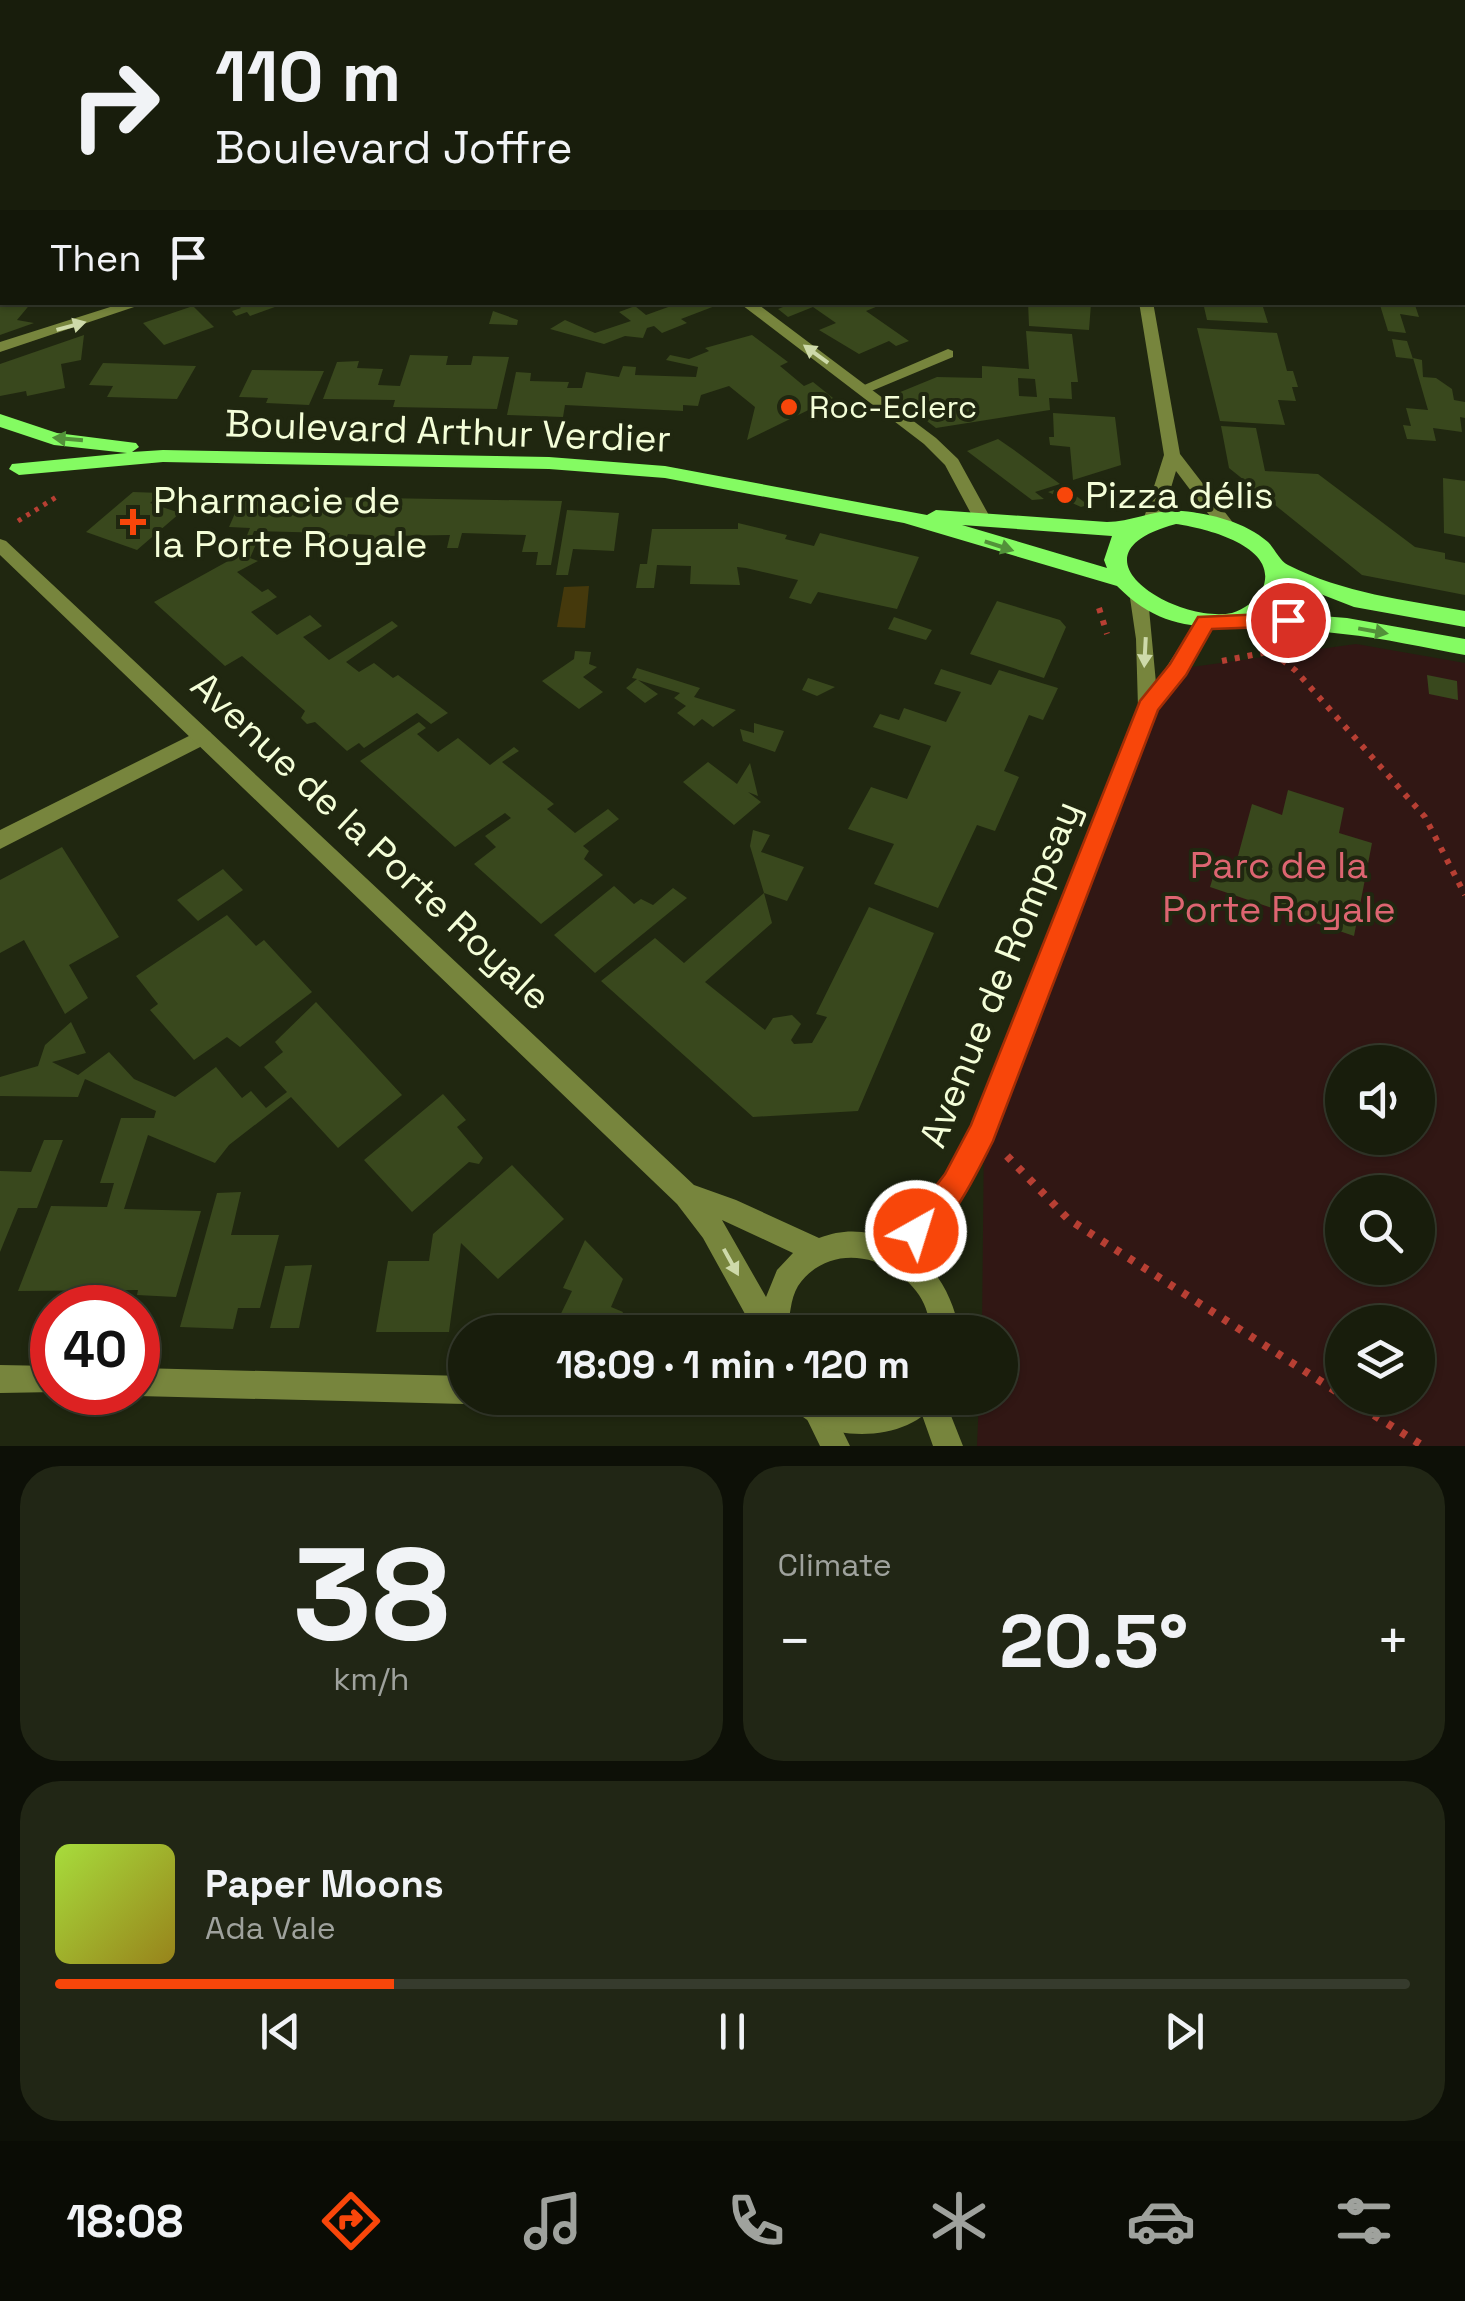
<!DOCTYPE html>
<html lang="en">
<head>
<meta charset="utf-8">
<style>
	:root { --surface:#181d0c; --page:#212615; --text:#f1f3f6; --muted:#9fa29d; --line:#363b2d; --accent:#f8460a }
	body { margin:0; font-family:"Space Grotesk",sans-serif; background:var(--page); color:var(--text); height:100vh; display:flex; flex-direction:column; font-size:38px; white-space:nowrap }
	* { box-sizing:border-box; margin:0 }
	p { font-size:32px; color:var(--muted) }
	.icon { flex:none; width:55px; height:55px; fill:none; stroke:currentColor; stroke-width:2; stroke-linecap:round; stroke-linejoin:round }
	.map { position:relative; height:1446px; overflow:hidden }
	.panel { display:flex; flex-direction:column; gap:20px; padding:20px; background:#0d1007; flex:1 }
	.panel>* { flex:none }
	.guide { position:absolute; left:0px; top:0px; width:1465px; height:305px; box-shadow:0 2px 8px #0004,0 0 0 2px var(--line); background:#181d0c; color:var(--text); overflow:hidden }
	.tools { position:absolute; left:1325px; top:1045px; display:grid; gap:20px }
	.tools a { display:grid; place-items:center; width:110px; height:110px; border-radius:50%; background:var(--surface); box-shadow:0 2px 8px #0004,0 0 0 2px var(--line); font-size:50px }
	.speed { position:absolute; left:30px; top:1285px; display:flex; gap:20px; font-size:50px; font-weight:700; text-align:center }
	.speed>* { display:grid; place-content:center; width:130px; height:130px; border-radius:50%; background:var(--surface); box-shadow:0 2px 8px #0004,0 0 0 2px var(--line); line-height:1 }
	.speed .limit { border:15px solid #d22; background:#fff; color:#111 }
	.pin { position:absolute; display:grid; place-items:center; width:85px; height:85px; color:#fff; margin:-42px; border:5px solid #fff; border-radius:50%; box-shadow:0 2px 10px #0007 }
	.me { position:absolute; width:110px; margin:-55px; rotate:39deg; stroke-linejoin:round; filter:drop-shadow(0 0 8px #0008) }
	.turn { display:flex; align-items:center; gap:35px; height:210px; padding:0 50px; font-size:45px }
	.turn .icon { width:130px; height:130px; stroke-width:2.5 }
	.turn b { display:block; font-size:70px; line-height:85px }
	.then { display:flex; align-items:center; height:95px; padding:0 50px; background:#0003; gap:20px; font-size:38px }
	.big { font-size:75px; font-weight:800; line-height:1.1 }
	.panel .tile { flex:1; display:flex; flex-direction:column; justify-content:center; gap:15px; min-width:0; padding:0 35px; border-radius:40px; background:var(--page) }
	.panel .dial { align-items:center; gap:0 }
	.dial b { font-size:130px; line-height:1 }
	.song { display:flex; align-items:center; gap:30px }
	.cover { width:120px; height:120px; border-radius:15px; background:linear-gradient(135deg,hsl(80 70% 55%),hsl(50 70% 35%)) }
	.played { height:10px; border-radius:5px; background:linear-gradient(90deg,var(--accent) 25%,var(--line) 25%) }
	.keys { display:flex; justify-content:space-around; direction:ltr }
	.heat { display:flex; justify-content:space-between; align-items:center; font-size:55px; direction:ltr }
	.panel .tiles { flex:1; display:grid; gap:20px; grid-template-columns:1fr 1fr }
	.tile:last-child { grid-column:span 2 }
	.trip { position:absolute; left:448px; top:1315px; width:570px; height:100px; border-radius:50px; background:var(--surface); box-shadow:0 2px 8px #0004,0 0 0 2px var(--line); font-weight:800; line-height:100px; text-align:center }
	.menu { display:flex; height:160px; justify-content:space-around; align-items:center; background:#0a0c05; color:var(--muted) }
	.menu .icon { width:70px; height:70px }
	.menu .selected { color:var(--accent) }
	.menu b { font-size:45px; color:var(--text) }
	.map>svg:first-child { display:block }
	.green { fill:#311714; fill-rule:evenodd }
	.water { fill:#45390c }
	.building { fill:#39481d; fill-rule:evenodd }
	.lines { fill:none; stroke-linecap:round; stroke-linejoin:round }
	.path-far2 { stroke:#b73f33; stroke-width:5; stroke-dasharray:4 6; stroke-linecap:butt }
	.path-far1 { stroke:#b73f33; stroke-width:6; stroke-dasharray:5 8; stroke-linecap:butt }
	.path { stroke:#b73f33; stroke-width:8; stroke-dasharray:6 10; stroke-linecap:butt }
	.service { fill:#77853d; fill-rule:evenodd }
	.minor { fill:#77853d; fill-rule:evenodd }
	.tertiary { fill:#77853d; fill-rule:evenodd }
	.primary { fill:#84fb62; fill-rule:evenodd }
	.oneway { fill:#cedaaa }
	.oneway2 { fill:#529139 }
	.route { fill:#f8460a; stroke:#a12e06; stroke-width:2.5 }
	.poi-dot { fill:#f8460a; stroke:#202710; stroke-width:4 }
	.labels { text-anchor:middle; stroke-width:8; stroke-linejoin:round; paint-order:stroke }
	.far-poi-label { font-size:32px; fill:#f4fed8; stroke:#202710; text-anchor:start }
	.street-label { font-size:38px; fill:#f4fed8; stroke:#202710 }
	.poi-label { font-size:38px; fill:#f4fed8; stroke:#202710; text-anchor:start }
	.park-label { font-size:38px; fill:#dd6571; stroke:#202710 }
</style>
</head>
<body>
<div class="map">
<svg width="1465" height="1446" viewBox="0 0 1465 1446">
	<rect width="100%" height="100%" fill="#202710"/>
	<path class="green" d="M1356,644L1465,663V1446H977L979,1398H1000V1332H982L984,1131L1149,707L1178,669ZM1342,1062H1418V1138H1342ZM1342,1192H1418V1268H1342ZM1342,1322H1418V1398H1342Z"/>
	<path class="water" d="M589,586L585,628L557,627L564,587Z"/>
	<path class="building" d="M0,302H32L17,320L34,323L0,335Z
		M235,302H285L286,303L250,316L247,312L236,316L232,311L241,308Z
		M667,302H710L715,306L681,319L687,323L662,333L654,326L647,328L643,338L625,336L604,344L550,329L565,320L595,333L631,321L619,312L635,306L646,315L671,306Z
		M795,302H888L866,311L909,341L896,346L889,341L859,354L819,330L836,323L813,307L788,317L778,309Z
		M1028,302L1091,304L1089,330L1029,326Z
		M1185,302L1263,307L1268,323L1207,320L1204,307Z
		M1397,302H1414L1419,317L1400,314L1406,333L1388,331L1380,305L1398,307Z
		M193,306L214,327L164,345L143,323Z
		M493,311L518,320L517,325L489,324Z
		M1197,328L1277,333L1287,371H1293L1298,387H1292L1296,401L1278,400L1285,425L1220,421Z
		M1026,331L1072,334L1078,382H1071L1072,399L1049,398L1050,410L936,428L893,395L937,377L982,378V366L1029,369ZM1018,378L1035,379L1037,397L1019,396Z
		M84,335L81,360L61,364L65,388L27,396L26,391L0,396V364Z
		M752,335L788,362L780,366L804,386L813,382L833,398L747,440L755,407L729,386L701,395L698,406L683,405V411L565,405L563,417L507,415L516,372L531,373L530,381L569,382L567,388H582L586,372L619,377L623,366L636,367L635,375L696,377L698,367L666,360L670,355L689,359L709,351L705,348Z
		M1392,339L1407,341L1413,359L1396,357Z
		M410,355L448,356L446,365H471L473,356L509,357L497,409L393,407L395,400L323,399L337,362L359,361L357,368L383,369L378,385L400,386Z
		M1413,358L1422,360L1423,377L1436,378L1452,389L1454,400L1465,402V418L1460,417L1462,432L1433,428L1436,441L1407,439L1403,425L1411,426L1406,408L1428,410Z
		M103,363L196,366L177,399L107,397L113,386L89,385Z
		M252,370L324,371L309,405L266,403L268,398L239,397Z
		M1053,413L1115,417L1121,465L1073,480L1070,447L1050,445L1049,437H1054Z
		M1221,426L1256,428L1265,471L1318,474L1415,547L1445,553V559L1465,563V595L1362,575L1229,468Z
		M998,439L1014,450L1060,484L1035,492L1044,499L1032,500L967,451Z
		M1443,478L1465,481V537L1444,533Z
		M1066,486L1071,492L1088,505L1081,507L1048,492Z
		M133,492L161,493L150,503L180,513L137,550L86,532Z
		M243,495H263L261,500L320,502L322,497L562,501L551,565H536L538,552H522L526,535L462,533L458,548H447L450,535L385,536L383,542L369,541L371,535L348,534L346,539H327L330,533L254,531L249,544H256L250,558L258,561L237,572L262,592L268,589L277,597L251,612L277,635L310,615L322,626L303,637L329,660L392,621L398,626L346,662L359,672L374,663L393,678L398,675L448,713L431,724L417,713L364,748L359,743L347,751L315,722L307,724L301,718L305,711L242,656L225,666L154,602L239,555L250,528L229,527Z
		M567,510L619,513L614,551L573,549L568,575H556Z
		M738,523L787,535L785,539L814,546L820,533L919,557L897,609L818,592L811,604L789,598L798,580L746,568L737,567L740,585L690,584L691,566L657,565L654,588H636L640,564H647L652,529H738Z
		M997,601L1060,620L1066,627L1044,678L970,654Z
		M894,617L932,630L926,640L888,629Z
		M575,651L591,652L589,664L597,667L583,677L603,692L579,709L542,681L574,659Z
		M637,668L700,688L694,697L736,710L713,727L702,719L694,726L677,713L686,706L674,698L680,693L638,680L658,694L645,703L626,688L637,679L632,678Z
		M941,669L991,685L999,670L1058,688L1043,720L1029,715L1004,771L1019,777L995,831L977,825L938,908L874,884L894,844L848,829L871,787L907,799L931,746L873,727L880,714L899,720L904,708L946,722L961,692L934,684Z
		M1427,675L1457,681L1458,700L1429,694Z
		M808,678L835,687L817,696L802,690Z
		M419,722L426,728L417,734L438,752L458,738L490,765L514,747L519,751L502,762L554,804L547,809L575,833L608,809L619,819L583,846L589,851L584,859L603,875L541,924L474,864L496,847L485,836L511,818L505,813L455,847L360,761Z
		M754,723L784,731L775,752L743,741L740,729L754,733Z
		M708,762L737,784L750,763L758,796L748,792L761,802L734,825L683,782Z
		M1288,790L1344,808L1339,833L1372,843L1354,936L1210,887L1218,861L1235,867L1252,804L1282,815Z
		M753,830L770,835L761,852L804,867L787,901L764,893L772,923L705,982L765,1030L773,1018L792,1015L801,1024L791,1040L794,1044L812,1043L827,1017L816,1014L869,907L934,933L858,1111L753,1117L601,981L655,938L684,963L764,893L750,846Z
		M62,847L119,937L69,965L88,998L65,1014L24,940L0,953V880Z
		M223,869L243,890L198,921L177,900Z
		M614,886L634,904L641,899L653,905L673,888L687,898L595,973L554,935Z
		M227,915L256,946L264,940L312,992L240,1047L227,1037L194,1060L150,1010L158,1004L136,976Z
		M316,1002L402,1095L338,1148L291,1097L229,1145L215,1163L148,1135L124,1209L201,1211L176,1297L137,1295L138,1290L18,1291L51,1206L107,1207L114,1183H100L121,1118H154L156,1111L85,1079L78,1097L0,1096V1077L38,1066L45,1045L71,1022L86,1053L52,1062L78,1075L109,1052L134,1079L175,1097L216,1067L242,1098L251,1091L266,1108L287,1092L264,1067L283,1052L275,1042Z
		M443,1094L466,1120L457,1127L483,1158L479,1164L469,1162L412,1212L364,1160Z
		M44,1140H63L37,1208H18L0,1252V1171L31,1172Z
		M512,1165L564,1219L498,1279L461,1243L449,1332H376L388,1261H429L433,1234Z
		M241,1192L231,1235H279L260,1308H238L233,1329L180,1327L217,1193Z
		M585,1240L623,1279L611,1307L623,1312L615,1332H552L572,1291L563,1288Z
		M312,1265L299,1328H270L285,1266Z"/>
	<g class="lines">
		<path class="path-far2" d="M18,521L58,496"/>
		<path class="path-far1" d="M1099,608L1107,634
			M1272,652L1295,670L1425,817L1465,895
			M1222,661L1268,652"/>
		<path class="path" d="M1007,1156L1068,1219L1342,1395
			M1347,1398L1423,1446"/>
		<path class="service" d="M1181,0H1193L1194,2H1183Z
			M948,349L953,351V357L869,392H857L855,389Z"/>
		<path class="minor" d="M341,0H354L355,2H343Z
			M1462,20H1465L1462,27Z
			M1462,219L1465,220V228L1462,227Z
			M738,302H755L936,438L958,459L991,519L988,523H976L945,465L924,444Z
			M203,729L210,732L213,737L210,742L0,849V830Z
			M0,1365L52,1366V1392H56L0,1393Z
			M138,1368L465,1376V1398H476L465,1404L138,1396L129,1392H138Z
			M821,1398L828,1401L850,1446H820L803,1411L808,1401Z
			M916,1398H944L963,1446H933Z"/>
		<path class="tertiary" d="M126,302H149L0,352V342Z
			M1139,302H1153L1180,454L1234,524L1237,528L1234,532H1222L1176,471L1161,521L1152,527L1143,521L1164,455Z
			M0,539L6,541L694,1185L736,1200L819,1238C845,1228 866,1230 892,1240L946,1175L972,1125L1138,707L1136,639L1130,598L1133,594L1139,592L1148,598L1156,683L1199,617H1213L1215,622L1185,674L1157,710L991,1139L964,1193L915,1253C941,1274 953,1300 960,1332H932C929,1319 927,1307 919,1295C891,1254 829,1241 798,1286C790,1299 790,1318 787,1332H755L703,1238L677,1204L0,555ZM722,1220L793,1253L777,1270L766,1297Z
			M788,1398H827L846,1406L871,1409L890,1405L901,1398H937C915,1446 808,1446 788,1398Z"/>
		<path class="primary" d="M0,414L57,433L136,443L139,447L132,452L163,450L549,457L665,466L927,515L936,510L1107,522C1132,522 1159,508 1182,511C1212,514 1245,522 1268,542C1275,549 1279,560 1288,565C1343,593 1405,600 1465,611V627L1354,607L1287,581L1269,612L1347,618L1465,639V655C1425,648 1384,638 1343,634C1311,631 1275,624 1243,626C1191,629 1156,625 1117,586L904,523L665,478L549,469L163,462L19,475L9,469L12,464L127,453L54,445L0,427ZM1176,524C1204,528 1282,546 1262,590C1257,600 1243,610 1232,613C1175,624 1062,554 1176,524ZM962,525L1112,536L1104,560L1107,568Z"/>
	</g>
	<defs><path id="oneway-solid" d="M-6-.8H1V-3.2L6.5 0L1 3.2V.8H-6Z" transform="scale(2.5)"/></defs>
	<g class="oneway">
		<use href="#oneway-solid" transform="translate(71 326) rotate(-15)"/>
		<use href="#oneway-solid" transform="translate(816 354) rotate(-144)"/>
		<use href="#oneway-solid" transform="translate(1145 652) rotate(93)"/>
		<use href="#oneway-solid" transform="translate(731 1262) rotate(61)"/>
	</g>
	<g class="oneway2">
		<use href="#oneway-solid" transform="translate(68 439) rotate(-175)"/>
		<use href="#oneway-solid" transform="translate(999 546) rotate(18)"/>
		<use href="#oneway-solid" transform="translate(1373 631) rotate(10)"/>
	</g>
	<path class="route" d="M1288,613L1298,620L1295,626L1212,629L1186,675L1158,710L993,1141C977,1172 950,1232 916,1246L906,1242L901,1231L945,1174L971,1125L1140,701L1170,664L1198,617Z"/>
	<g class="poi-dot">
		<circle cx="789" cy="407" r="10"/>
		<circle cx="1065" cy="495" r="10"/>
		<path d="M128 507h10v10h10v10h-10v10h-10v-10h-10v-10h10z"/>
	</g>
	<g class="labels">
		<g class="far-poi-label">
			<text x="809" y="418">Roc-Eclerc</text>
		</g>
		<g class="street-label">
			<text transform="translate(448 431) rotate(2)" y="13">Boulevard Arthur Verdier</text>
			<text transform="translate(371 841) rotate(43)" y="13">Avenue de la Porte Royale</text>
			<text transform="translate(1000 974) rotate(-68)" y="13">Avenue de Rompsay</text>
		</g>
		<g class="poi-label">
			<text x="1085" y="508">Pizza délis</text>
			<text x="153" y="513">Pharmacie de<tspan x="153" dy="44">la Porte Royale</tspan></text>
		</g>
		<g class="park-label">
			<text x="1279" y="878">Parc de la<tspan x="1279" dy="44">Porte Royale</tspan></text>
		</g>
	</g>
</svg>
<div class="tools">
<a><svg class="icon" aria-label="sound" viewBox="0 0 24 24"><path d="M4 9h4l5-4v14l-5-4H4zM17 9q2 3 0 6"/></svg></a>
<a><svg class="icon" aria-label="search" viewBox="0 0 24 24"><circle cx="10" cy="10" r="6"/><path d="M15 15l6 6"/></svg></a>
<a><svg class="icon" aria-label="layers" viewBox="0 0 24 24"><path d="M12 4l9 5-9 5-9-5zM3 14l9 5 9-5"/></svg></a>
</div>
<div class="speed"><div class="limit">40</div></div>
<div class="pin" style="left:1288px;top:620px;background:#d93025"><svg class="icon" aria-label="arrive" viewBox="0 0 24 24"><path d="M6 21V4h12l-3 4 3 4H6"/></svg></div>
<svg class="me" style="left:916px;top:1231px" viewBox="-20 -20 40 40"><circle r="17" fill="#f8460a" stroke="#fff" stroke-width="3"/><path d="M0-11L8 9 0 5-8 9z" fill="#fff"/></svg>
<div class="trip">18:09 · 1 min · 120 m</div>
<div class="guide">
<div class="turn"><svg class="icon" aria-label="right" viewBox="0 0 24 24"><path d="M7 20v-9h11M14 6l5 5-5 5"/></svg><div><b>110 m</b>Boulevard Joffre</div></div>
<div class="then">Then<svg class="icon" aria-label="arrive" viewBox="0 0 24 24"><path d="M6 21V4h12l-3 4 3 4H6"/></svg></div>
</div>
</div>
<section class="panel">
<div class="tiles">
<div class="tile dial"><b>38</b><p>km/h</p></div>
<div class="tile"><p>Climate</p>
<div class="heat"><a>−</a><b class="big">20.5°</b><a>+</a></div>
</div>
<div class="tile">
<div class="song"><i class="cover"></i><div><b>Paper Moons</b><p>Ada Vale</p></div></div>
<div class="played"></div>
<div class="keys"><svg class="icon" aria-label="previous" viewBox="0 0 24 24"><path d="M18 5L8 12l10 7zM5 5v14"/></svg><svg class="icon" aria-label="pause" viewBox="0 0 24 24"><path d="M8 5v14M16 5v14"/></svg><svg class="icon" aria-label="next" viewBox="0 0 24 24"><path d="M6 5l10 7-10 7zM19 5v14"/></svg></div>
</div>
</div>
</section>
<nav class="menu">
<b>18:08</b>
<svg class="icon selected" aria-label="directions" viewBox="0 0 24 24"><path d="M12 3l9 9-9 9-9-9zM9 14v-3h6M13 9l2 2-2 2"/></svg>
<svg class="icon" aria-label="music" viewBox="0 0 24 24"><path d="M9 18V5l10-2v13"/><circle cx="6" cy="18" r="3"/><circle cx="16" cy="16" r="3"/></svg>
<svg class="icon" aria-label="phone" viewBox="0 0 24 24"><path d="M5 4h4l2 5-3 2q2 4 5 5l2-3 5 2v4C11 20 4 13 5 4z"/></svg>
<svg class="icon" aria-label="climate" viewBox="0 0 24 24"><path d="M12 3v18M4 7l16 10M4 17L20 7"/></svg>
<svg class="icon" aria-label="car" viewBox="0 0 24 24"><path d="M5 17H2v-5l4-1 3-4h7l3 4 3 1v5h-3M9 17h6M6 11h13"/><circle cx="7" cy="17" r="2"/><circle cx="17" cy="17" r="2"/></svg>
<svg class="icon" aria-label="filters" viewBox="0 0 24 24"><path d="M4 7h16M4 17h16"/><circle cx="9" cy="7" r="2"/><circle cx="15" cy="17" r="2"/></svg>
</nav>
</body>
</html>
